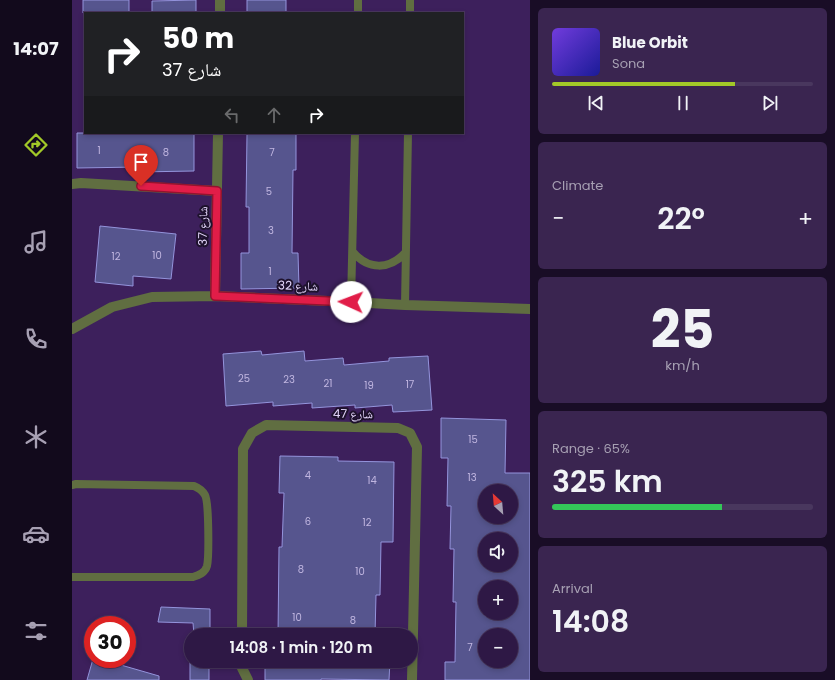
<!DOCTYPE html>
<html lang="en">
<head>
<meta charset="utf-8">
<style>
	:root { --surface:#2e1845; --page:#3a2550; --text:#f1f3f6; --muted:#a7a0b3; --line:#49375e; --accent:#a2c928 }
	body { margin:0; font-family:Poppins,"Noto Naskh Arabic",sans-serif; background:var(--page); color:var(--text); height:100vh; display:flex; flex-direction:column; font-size:15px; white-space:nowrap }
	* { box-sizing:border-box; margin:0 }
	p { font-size:13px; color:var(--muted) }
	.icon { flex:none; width:22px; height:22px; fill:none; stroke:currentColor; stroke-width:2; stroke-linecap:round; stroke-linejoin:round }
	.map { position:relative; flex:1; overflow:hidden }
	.details { display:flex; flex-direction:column; gap:8px; padding:8px; background:#190d26; width:305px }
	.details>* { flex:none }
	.top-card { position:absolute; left:12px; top:12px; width:380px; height:122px; border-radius:0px; box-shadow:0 2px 6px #0003,0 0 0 1px var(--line); background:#202124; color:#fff; overflow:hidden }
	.needle { width:26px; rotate:334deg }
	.controls { position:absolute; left:406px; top:484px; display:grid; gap:8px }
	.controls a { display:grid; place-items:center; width:40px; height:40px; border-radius:50%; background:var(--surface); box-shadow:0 2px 6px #0003,0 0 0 1px var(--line); font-size:20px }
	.speed { position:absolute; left:12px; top:616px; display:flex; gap:8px; font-size:20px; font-weight:700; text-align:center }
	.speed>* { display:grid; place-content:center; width:52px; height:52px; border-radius:50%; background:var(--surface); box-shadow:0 2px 6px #0003,0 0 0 1px var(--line); line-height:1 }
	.speed .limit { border:6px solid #d22; background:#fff; color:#111 }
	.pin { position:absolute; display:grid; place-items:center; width:34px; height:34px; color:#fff; margin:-41px -17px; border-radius:50% 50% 50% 0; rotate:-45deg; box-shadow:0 0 4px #0007 }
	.pin .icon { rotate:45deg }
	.me { position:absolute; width:44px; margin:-22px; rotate:272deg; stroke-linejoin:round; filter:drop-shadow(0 0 3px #0008) }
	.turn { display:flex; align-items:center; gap:14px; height:84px; padding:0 12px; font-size:18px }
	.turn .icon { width:52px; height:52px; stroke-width:2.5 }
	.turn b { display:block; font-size:28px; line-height:34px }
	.lanes { display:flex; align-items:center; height:38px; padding:0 12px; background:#0003; justify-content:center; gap:20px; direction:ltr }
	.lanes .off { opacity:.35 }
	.big { font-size:30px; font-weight:600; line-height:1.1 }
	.details .card { flex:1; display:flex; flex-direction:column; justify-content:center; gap:6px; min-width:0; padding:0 14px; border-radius:6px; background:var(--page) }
	.details .dial { align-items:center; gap:0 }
	.dial b { font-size:52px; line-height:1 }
	.song { display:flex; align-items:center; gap:12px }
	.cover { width:48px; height:48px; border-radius:6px; background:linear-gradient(135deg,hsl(260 70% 55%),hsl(240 70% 35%)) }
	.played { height:4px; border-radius:2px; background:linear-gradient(90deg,var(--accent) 70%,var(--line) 70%) }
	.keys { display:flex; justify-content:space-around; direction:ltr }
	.heat { display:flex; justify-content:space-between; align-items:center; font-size:22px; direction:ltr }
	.charge { height:6px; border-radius:3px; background:linear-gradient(90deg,#34c759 65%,var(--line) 0) }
	.trip { position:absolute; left:112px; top:628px; width:234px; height:40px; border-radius:20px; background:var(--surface); box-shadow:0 2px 6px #0003,0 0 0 1px var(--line); font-weight:600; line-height:40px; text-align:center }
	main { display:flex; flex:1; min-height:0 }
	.menu { display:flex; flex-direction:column; width:72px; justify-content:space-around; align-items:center; background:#120a1c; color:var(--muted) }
	.menu .icon { width:28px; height:28px }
	.menu .selected { color:var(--accent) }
	.menu b { font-size:18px; color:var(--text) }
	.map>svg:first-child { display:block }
	.building { fill:#56558e; stroke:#9494dc; fill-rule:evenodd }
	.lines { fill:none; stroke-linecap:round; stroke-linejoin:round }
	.service { stroke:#606e41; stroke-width:8 }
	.minor { stroke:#606e41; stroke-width:10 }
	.route-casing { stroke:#92132f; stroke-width:10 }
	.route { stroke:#e11d48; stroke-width:7 }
	.labels { text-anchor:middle; stroke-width:4; stroke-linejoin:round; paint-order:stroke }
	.number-label { font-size:10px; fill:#c0b6e0 }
	.street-label { font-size:12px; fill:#e4d6fb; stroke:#1e122d }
</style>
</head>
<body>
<main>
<nav class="menu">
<b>14:07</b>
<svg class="icon selected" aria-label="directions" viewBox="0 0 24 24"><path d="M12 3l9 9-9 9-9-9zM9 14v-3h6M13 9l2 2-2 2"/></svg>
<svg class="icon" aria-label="music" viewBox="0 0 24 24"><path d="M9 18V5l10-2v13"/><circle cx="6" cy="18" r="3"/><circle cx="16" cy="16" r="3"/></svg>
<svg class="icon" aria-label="phone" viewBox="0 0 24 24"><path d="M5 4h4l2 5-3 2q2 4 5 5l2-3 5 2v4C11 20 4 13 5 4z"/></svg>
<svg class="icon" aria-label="climate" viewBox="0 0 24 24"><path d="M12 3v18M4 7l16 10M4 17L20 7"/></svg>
<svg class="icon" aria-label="car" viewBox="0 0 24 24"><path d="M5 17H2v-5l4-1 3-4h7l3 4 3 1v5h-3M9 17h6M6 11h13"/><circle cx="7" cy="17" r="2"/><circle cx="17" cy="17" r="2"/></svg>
<svg class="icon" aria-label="filters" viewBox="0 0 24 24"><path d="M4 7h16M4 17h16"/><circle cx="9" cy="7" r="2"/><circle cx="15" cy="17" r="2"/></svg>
</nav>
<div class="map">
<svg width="458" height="680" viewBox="0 0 458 680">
	<rect width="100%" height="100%" fill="#3d205c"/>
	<path class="building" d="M11,0H57V13H11Z
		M124,0V13H80V1Z
		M175,0H214V13H175Z
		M5,133H122V171L66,172V167L5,168Z
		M175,134H224V170H221L220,253H226L227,288L169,289V253H177V207H174Z
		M28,226L104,234L99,279L61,276V286L23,282Z
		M189,351L190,355L232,351L233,361L271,358L272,365L317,361V358L356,356L360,410L321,412L320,405L283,408V405L240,408V403L201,406V402L154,406L151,354Z
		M369,418L434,420L433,473H458V680H373V662H383L384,602H381L382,549H378L379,506H375L376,458H369ZM413,491H439V517H413ZM413,539H439V565H413ZM413,587H439V616H413ZM413,635H439V663H413Z
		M208,456L266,457V461L322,462L321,542H309L308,595H304L303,635H206L207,547H210L212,493H207Z
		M89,607L138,609V635H122L121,623L86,622Z
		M21,659H28L87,676V680H15Z
		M118,661H137V680H118Z
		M193,661H318L317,680L249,679V680H193Z"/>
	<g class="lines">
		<path class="service" d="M286,13V0
			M338,13V0
			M281,252C296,270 317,270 333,253
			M279,302L283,133
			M333,305L336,133
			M0,485L4,484L122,486C127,488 130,490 133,495C137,502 137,558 135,566C133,573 127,575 121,577H0"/>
		<path class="minor" d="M148,13V0
			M0,184L9,183L145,191
			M143,296L146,133
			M0,329L40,307L80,297L143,296L279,302L333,305L458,309
			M170,635L171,449L180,433L194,425L326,428L338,433L345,447L340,680
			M170,661V668L176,680"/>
	</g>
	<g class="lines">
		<g class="route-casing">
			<path id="route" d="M69,186L145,191L143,296L279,302"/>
		</g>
		<use href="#route" class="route"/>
	</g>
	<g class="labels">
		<g class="number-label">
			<text x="27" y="154">1</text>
			<text x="94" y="156">8</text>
			<text x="200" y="156">7</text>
			<text x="197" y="195">5</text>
			<text x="199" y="234">3</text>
			<text x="85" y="259">10</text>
			<text x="44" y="260">12</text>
			<text x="198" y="275">1</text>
			<text x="172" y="382">25</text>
			<text x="217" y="383">23</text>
			<text x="256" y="387">21</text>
			<text x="338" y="388">17</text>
			<text x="297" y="389">19</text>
			<text x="401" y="443">15</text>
			<text x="236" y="479">4</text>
			<text x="400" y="481">13</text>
			<text x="300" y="484">14</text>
			<text x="236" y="525">6</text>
			<text x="295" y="526">12</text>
			<text x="229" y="573">8</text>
			<text x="288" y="575">10</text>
			<text x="225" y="621">10</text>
			<text x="281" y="624">8</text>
			<text x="398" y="651">7</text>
		</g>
		<g class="street-label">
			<text transform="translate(131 226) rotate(-89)" y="4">شارع 37</text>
			<text transform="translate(226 286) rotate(2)" y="4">شارع 32</text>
			<text transform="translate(281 414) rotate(1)" y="4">شارع 47</text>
		</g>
	</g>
</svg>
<div class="controls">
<a><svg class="needle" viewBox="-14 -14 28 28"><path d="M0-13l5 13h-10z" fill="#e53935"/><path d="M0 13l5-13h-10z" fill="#a7a0b3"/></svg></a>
<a><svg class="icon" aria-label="sound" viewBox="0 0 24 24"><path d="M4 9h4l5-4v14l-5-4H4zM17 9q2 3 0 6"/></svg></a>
<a>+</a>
<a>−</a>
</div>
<div class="speed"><div class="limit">30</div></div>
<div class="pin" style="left:69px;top:186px;background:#d93025"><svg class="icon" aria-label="arrive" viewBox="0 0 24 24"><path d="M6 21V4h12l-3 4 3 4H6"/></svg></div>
<svg class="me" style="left:279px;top:302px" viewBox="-20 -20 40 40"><circle r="19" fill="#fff"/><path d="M0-13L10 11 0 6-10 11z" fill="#e11d48"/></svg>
<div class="trip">14:08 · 1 min · 120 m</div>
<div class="top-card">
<div class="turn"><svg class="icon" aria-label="right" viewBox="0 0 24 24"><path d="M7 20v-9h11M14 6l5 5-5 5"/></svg><div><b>50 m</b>شارع 37</div></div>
<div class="lanes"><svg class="icon off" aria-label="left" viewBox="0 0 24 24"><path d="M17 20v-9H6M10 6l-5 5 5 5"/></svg><svg class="icon off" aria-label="ahead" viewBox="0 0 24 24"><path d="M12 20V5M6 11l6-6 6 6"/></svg><svg class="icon" aria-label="right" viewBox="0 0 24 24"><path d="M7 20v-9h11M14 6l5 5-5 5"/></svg></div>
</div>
</div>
<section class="details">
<div class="card">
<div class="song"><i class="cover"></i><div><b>Blue Orbit</b><p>Sona</p></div></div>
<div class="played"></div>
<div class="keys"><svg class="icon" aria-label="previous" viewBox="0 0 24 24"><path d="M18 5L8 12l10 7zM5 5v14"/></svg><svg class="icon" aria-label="pause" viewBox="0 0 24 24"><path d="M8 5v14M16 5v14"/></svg><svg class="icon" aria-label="next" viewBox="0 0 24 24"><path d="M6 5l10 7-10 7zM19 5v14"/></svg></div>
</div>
<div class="card"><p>Climate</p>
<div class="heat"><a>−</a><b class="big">22°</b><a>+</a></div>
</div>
<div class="card dial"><b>25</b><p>km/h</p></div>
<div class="card"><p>Range · 65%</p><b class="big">325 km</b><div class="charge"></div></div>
<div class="card"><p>Arrival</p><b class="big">14:08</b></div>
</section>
</main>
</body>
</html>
